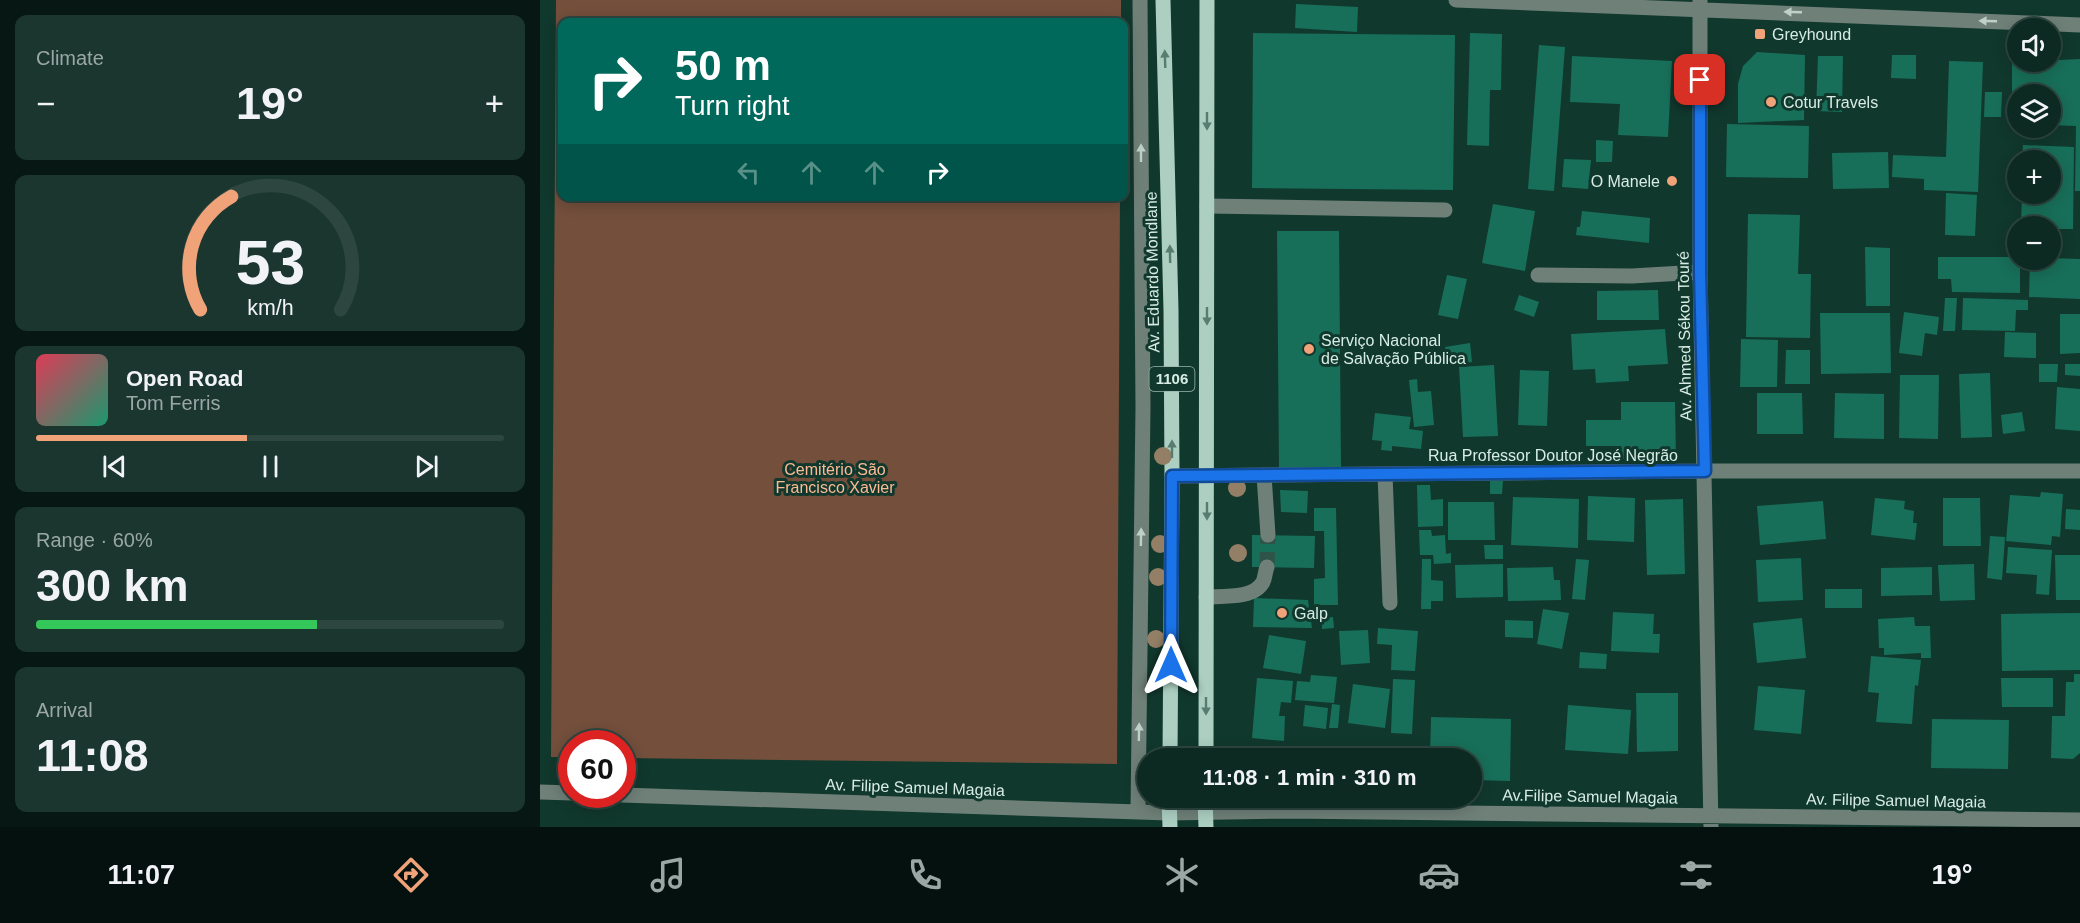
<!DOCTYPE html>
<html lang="en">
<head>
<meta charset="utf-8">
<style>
	:root { --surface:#0d2a22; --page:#1b362f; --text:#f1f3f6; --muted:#9aa7a5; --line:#2d4640; --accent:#f0a279 }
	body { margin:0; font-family:Arial,sans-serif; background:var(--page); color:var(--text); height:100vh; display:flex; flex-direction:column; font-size:22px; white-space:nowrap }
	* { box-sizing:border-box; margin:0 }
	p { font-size:20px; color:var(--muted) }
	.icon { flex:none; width:33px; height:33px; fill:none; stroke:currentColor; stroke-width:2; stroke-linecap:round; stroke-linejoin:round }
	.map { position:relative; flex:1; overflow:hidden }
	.drawer { display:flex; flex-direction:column; gap:15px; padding:15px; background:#071713; width:540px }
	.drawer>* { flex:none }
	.banner { position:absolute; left:18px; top:18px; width:570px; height:183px; border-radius:12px; box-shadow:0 3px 15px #0003,0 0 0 2px var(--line); background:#00695c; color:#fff; overflow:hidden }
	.controls { position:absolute; left:1467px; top:18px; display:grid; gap:12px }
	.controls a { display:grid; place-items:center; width:54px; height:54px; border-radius:50%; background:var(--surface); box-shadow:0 3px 15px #0003,0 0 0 2px var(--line); font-size:30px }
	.speed { position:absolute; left:18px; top:730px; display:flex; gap:12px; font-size:30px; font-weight:700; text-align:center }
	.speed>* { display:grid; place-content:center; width:78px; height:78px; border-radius:50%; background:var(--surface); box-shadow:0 3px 15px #0003,0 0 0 2px var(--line); line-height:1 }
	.speed .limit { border:9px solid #d22; background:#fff; color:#111 }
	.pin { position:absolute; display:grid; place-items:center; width:51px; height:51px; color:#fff; margin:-26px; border-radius:12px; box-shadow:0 3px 9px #0006 }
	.me { position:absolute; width:66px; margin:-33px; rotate:0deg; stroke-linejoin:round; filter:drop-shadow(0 0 4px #0008) }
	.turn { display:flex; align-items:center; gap:21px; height:126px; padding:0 18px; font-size:27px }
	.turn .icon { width:78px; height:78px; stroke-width:2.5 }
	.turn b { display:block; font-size:42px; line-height:51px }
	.lanes { display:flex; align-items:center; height:57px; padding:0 18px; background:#0003; justify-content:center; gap:30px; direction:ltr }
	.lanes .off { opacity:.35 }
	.big { font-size:45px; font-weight:700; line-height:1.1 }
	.drawer .card { flex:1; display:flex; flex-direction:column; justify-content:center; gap:9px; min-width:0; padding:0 21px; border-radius:12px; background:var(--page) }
	.drawer .dial { align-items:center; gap:0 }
	.dial svg { height:156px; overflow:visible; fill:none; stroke:var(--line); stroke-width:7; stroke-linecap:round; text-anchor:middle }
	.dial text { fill:var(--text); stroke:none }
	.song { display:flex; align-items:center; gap:18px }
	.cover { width:72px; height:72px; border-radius:9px; background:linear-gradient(135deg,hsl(350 70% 55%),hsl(160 70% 35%)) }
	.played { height:6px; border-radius:3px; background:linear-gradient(90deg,var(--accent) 45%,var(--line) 45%) }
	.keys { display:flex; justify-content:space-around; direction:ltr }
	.heat { display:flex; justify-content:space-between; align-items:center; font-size:33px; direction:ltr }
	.charge { height:9px; border-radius:4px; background:linear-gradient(90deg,#34c759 60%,var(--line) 0) }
	.trip { position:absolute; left:597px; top:748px; width:345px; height:60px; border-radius:30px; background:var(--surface); box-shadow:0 3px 15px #0003,0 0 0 2px var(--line); font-weight:700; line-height:60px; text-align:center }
	.tabs { display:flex; height:96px; justify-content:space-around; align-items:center; background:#05110e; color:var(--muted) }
	.tabs .icon { width:42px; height:42px }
	.tabs .active { color:var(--accent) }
	.tabs b { font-size:27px; color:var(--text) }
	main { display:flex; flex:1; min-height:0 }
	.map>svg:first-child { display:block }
	.green { fill:#734f3c }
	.building { fill:#186f59 }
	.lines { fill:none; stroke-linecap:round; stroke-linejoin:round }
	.minor-tunnel { stroke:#2f5348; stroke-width:15; stroke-dasharray:15 8; stroke-linecap:butt }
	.minor { stroke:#6f8079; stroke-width:15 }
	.major { stroke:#accfc2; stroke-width:15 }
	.tree { fill:#937f66 }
	.oneway { fill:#bdd1c9 }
	.oneway2 { fill:#577c70 }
	.route-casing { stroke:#114b97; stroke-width:15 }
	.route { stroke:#1a73e8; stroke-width:10 }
	.poi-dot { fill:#f0a279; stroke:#11382d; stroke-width:2 }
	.labels { text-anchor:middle; stroke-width:6; stroke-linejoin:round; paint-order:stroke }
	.shield { fill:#11382d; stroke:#9cb6ad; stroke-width:1.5 }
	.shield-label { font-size:15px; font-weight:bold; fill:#d7ece4 }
	.poi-label { font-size:16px; fill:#d7ece4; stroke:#11382d; text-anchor:start }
	.street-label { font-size:16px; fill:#d7ece4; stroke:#11382d }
	.park-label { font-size:16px; fill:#feb995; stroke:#11382d }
</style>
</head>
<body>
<main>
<section class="drawer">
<div class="card"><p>Climate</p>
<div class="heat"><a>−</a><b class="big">19°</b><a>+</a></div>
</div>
<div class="card dial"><svg viewBox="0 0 100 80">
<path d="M14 69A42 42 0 1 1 86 69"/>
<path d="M14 69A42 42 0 0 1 30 11" stroke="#f0a279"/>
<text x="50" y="56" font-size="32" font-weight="700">53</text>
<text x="50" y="72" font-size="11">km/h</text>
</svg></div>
<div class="card">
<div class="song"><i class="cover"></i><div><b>Open Road</b><p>Tom Ferris</p></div></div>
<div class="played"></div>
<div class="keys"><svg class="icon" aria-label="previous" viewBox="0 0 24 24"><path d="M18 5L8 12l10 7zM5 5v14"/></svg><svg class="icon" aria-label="pause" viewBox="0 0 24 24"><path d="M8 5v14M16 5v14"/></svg><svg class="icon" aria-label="next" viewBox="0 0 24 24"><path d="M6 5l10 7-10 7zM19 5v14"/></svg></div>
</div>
<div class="card"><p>Range · 60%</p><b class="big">300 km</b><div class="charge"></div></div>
<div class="card"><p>Arrival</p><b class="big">11:08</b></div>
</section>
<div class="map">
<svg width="1540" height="827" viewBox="0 0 1540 827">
	<rect width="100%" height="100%" fill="#11382d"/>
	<path class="green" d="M16,0H581V22H22V196L580,197L577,764L83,758L82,744H32L31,757H11Z"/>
	<path class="building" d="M756,4L818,7L817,32L755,28Z
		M713,33L915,35L913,190L712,188Z
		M930,33L962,34L961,90H950L949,146L927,145Z
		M999,45L1025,47L1014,191L988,189Z
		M1217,52L1265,55L1264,120L1198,123V84L1203,66Z
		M1352,55H1376V79L1351,78Z
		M1032,56L1132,61L1128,137L1078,135L1080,104L1030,102Z
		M1278,56H1303L1302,112L1276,111Z
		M1472,58H1478V62L1540,59V191H1535L1536,126L1510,125V94H1478V124H1472Z
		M1409,61L1443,62L1438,192L1384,190V179L1352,177L1353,155L1406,157Z
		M1445,92H1462L1461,117H1444Z
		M1187,124L1269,126L1268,178L1186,177Z
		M1056,140L1073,141L1072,162H1056Z
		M1483,145L1534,147L1533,229H1510V226H1481L1482,194H1510V160H1482Z
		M1348,152L1349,188L1293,189L1292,153Z
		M1024,159L1051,160L1048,189L1022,187Z
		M1406,193L1437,195L1435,236L1405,235Z
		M953,204L995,211L985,271L942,263Z
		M1042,211L1110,218L1109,243L1036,235L1037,227H1040Z
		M1208,214L1260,215L1258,274H1271L1270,338L1206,337Z
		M737,231H799L801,467L739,468Z
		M1325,247L1350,248V306H1326Z
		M1398,257H1478V260H1480V293L1412,292L1411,279H1398Z
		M1510,258L1540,259V299L1489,297L1490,260Z
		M907,275L927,279L918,319L898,315Z
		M1118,290L1119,320H1057V291Z
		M979,295L999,302L994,317L974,310Z
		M1405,298H1417L1415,331H1403Z
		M1423,298L1488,300V310H1476L1475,331L1422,330Z
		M1364,312L1399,317L1397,335L1385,333L1382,356L1359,353Z
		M1280,313H1350L1351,373L1281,374Z
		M1520,314H1540V353L1520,354Z
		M1125,329L1128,364L1088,366L1089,381L1056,383L1055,369L1033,370L1031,334Z
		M1465,332L1496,333V358L1464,357Z
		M1201,339L1238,340L1237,387H1200Z
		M930,343L932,362L908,366L905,347Z
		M1246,350H1270V384H1245Z
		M1499,364H1518L1517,382H1499Z
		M1525,364H1540V376L1525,375Z
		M954,365L958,436L923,437L919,367Z
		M980,370L1009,371L1007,426L978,425Z
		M1450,373L1452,437L1421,438L1419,374Z
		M1360,375H1399L1398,439L1359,438Z
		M877,379L878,392L891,391L894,425L874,427L869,380Z
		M1517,387L1540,389V431L1515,429Z
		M1217,393H1262L1263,434H1217Z
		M1295,393L1344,394V439L1294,438Z
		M1081,402H1135L1136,459H1081V446H1046V420H1081Z
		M1482,412L1485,431L1463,434L1461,415Z
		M835,413L871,417L869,429L883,431L881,449L852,446V451L841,450L842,441L832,440Z
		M950,481H963L962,494H950Z
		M877,485H890L891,500L903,499V526L878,527Z
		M740,490L768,491L767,513L741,512Z
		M1501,492L1523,494L1520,537L1512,536L1511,545L1466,541L1470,495L1500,497Z
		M1048,496L1095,498L1094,542L1047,540Z
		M973,497L1039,499L1038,548L971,545Z
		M1335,498L1365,501L1364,509L1374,511L1373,523H1377L1375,540L1331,535Z
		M1403,498H1440L1441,546H1403Z
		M1143,499L1145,574L1107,575L1105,500Z
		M1283,501L1286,539L1220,545L1217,506Z
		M908,502H954L955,540H908Z
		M774,508H796L798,605H774V579L785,578L784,531H774Z
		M1526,509L1540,510V530L1525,529Z
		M879,530H891L892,536L905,535L906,554L911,553V563L894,564L893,555H880Z
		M712,535L775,536L774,568L712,567Z
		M1450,536L1465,537L1462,580L1447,578Z
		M944,545H963V559H945Z
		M1468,547L1512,550L1509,595L1496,594L1497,575L1466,573Z
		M1515,555H1540V600H1516Z
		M1261,558L1263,600L1218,602L1216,560Z
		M882,559H891V580L903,581V601H891V609H881Z
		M1036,559L1049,560L1045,600L1032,599Z
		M963,564V597L916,598L915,565Z
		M1434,564L1435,600L1400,601L1398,565Z
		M1013,567L1014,580H1020L1021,600L968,601L967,568Z
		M1392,567V595L1341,596V568Z
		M1285,589H1322V608H1285Z
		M714,598L768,600L772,628L713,627Z
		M1003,609L1029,613L1022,649L997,644Z
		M1073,612L1114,614L1113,634H1120L1119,653L1071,651Z
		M1540,613V670L1462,671L1461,614Z
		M793,617L794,628L782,629V618Z
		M1374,617L1375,626H1390L1391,658H1381V653L1344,655V648H1339L1338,619Z
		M1262,618L1266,658L1217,663L1213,623Z
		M965,620L993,621V638L965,637Z
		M838,628L878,631L875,671L851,670L852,645L837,644Z
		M828,630L830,663L801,665L799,631Z
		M729,635L766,641L761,674L723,668Z
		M1040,652L1067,654L1066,669L1039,668Z
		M1331,656L1381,660L1378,686L1375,685L1372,724L1336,722L1339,693L1328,692Z
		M1534,674H1540V753L1533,759L1511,758L1512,716H1525L1526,682H1534Z
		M771,675L797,677L794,703L755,700L757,681L770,682Z
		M717,678L753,681L751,703L741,702L739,716H745L744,741L712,738Z
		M1461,678H1513V707H1462Z
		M853,679L875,680L872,734L851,733Z
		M813,684L850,689L845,728L808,723Z
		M1218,686L1265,690L1261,734L1214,730Z
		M1096,693H1138V751L1097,752Z
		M792,704L800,705L798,728H789Z
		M765,705L788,708L786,729L763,726Z
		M1028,705L1091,710L1088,754L1025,750Z
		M891,717L971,719L970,781L932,780V759H890Z
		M1392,719L1469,720L1468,769L1391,768Z"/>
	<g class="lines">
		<path class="minor-tunnel" d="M727,567L728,535"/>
		<path class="minor" d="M916,0L1540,25
			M1160,0V272L1171,827
			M667,206L905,210
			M998,275L1092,276L1160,272
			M845,474L850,603
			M724,475L728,535
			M632,476L1165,471H1540
			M666,597C683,596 714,599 723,582C725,578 725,572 727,567
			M0,792L32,793
			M82,795L629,813L749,811L1540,820
			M598,812L603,407L600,0"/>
		<path class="major" d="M623,0L631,310L632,476L630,759
			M666,759L667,0
			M629,798L630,827
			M665,798L666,827"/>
	</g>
	<g class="tree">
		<circle cx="623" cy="456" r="9"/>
		<circle cx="697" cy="488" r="9"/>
		<circle cx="620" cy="544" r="9"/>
		<circle cx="698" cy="553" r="9"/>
		<circle cx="618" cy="577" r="9"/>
		<circle cx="616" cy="639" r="9"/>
	</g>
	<defs><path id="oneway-solid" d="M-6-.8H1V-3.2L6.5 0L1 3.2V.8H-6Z" transform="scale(1.5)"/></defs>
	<g class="oneway">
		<use href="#oneway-solid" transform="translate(1253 12) rotate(-178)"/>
		<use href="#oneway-solid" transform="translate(1448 21) rotate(-178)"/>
		<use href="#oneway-solid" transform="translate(601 153) rotate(-90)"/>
		<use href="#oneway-solid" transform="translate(601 537) rotate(-89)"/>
		<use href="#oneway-solid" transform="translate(599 732) rotate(-89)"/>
	</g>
	<g class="oneway2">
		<use href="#oneway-solid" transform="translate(625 59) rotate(-92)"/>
		<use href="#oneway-solid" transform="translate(667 121) rotate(90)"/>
		<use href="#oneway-solid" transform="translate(630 254) rotate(-91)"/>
		<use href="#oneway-solid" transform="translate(667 316) rotate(90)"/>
		<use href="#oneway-solid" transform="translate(632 449) rotate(-90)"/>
		<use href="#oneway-solid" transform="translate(667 511) rotate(90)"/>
		<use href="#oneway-solid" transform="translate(666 706) rotate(90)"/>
	</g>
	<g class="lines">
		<g class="route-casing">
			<path id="route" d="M631,665L632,476L1165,471L1160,272V80"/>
		</g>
		<use href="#route" class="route"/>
	</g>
	<g class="poi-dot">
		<rect x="1214" y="28" width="12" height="12" rx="3"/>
		<circle cx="1231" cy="102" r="6"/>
		<circle cx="1132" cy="181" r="6"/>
		<circle cx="769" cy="349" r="6"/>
		<circle cx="742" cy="613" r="6"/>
	</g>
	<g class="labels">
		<rect class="shield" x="609.5" y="367" width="45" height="24" rx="4.5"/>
		<g class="shield-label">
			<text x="632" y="384">1106</text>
		</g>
		<g class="poi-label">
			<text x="1232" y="40">Greyhound</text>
			<text x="1243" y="108">Cotur Travels</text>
			<text x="1120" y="187" text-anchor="end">O Manele</text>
			<text x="781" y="346">Serviço Nacional<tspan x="781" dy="18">de Salvação Pública</tspan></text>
			<text x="754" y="619">Galp</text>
		</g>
		<g class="street-label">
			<text transform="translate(612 272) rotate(-91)" y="6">Av. Eduardo Mondlane</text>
			<text transform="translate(1144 336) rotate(-91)" y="6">Av. Ahmed Sékou Touré</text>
			<text x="1013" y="461">Rua Professor Doutor José Negrão</text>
			<text transform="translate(375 787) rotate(2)" y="6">Av. Filipe Samuel Magaia</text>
			<text transform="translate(1050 796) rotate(1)" y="6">Av.Filipe Samuel Magaia</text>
			<text transform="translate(1356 800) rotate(1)" y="6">Av. Filipe Samuel Magaia</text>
		</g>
		<g class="park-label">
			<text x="295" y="475">Cemitério São<tspan x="295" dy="18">Francisco Xavier</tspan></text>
		</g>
	</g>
</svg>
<div class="controls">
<a><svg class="icon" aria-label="sound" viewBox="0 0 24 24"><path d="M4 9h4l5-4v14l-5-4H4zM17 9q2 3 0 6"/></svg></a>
<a><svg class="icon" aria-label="layers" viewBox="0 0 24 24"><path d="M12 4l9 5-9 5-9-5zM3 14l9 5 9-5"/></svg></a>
<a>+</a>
<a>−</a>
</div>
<div class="speed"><div class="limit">60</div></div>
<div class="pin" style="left:1160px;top:80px;background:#d93025"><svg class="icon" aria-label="arrive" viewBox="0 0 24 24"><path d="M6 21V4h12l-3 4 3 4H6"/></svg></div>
<svg class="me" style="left:631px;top:665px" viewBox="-20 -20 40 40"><path d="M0-17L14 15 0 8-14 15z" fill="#1a73e8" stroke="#fff" stroke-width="4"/></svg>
<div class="trip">11:08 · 1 min · 310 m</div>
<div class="banner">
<div class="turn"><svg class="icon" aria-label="right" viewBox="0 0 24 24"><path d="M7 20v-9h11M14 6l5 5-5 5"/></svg><div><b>50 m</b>Turn right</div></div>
<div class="lanes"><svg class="icon off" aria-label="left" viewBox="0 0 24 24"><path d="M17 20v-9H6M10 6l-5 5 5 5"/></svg><svg class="icon off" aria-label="ahead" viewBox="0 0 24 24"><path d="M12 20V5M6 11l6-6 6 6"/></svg><svg class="icon off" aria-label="ahead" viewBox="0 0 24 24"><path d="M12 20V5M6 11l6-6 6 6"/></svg><svg class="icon" aria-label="right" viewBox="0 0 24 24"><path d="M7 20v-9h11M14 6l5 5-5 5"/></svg></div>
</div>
</div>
</main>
<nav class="tabs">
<b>11:07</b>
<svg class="icon active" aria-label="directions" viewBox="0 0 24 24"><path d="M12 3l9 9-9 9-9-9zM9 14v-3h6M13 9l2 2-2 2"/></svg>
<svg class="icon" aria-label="music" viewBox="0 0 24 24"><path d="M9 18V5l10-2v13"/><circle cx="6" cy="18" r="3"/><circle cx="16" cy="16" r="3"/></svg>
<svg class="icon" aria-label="phone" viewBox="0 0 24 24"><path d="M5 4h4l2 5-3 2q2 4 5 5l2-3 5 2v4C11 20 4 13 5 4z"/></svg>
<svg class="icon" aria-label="climate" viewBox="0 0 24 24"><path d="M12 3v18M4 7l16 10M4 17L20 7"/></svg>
<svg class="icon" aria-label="car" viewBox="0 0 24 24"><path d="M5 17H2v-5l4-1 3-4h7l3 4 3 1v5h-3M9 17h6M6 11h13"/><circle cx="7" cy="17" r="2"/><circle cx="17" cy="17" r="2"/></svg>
<svg class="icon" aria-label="filters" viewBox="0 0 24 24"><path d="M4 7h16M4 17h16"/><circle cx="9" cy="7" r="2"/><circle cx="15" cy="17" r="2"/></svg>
<b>19°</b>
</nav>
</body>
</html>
